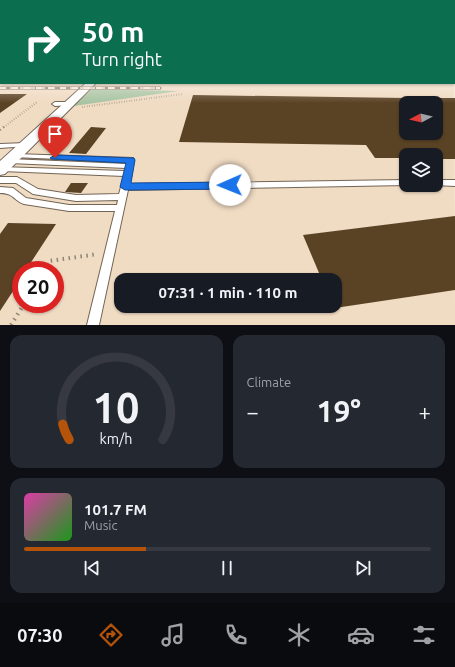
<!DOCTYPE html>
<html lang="en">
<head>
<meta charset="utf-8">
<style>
	:root { --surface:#171b24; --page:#242831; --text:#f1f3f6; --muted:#9ea1a6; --line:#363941; --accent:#b45309 }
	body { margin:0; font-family:Ubuntu,sans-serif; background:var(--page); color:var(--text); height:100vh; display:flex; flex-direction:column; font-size:15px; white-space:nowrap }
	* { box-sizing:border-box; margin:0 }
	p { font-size:13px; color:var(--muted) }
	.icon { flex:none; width:22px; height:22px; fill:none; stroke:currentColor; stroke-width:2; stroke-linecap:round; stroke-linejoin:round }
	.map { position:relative; height:325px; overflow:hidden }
	.details { display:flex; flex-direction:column; gap:10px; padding:10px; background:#0d0f14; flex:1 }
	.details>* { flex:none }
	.guide { position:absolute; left:0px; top:0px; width:455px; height:84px; box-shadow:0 1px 3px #0004; background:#0b6e4f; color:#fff; overflow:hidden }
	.needle { width:26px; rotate:263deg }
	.tools { position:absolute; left:399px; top:96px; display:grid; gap:8px }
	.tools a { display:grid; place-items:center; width:44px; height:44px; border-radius:8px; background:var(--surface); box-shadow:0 1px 3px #0004; font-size:20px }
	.speed { position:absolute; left:12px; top:261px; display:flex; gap:8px; font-size:20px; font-weight:700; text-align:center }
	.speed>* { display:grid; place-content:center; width:52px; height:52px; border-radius:50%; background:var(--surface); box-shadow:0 1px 3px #0004; line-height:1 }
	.speed .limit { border:6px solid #d22; background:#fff; color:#111 }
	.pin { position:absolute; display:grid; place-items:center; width:34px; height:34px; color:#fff; margin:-41px -17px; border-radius:50% 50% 50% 0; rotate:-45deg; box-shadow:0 0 4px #0007 }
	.pin .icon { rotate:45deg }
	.me { position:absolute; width:44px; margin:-22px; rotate:269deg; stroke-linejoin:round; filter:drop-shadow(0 0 3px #0008) }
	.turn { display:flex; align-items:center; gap:14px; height:84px; padding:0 16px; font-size:18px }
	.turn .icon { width:52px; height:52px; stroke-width:2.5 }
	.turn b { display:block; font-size:28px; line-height:34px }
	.big { font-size:30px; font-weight:600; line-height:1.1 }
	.details .tile { flex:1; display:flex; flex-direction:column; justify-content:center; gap:6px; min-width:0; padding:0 14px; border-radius:12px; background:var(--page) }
	.details .dial { align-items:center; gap:0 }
	.dial svg { height:104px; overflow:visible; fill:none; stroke:var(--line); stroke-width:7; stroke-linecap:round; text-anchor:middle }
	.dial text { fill:var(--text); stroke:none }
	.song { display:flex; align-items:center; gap:12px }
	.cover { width:48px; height:48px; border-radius:6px; background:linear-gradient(135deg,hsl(320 70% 55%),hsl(120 70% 35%)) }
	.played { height:4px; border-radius:2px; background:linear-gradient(90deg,var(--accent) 30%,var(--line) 30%) }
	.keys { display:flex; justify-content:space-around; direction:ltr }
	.heat { display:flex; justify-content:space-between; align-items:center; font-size:22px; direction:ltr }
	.details .tiles { flex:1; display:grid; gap:10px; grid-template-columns:1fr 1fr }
	.tile:last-child { grid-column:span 2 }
	.trip { position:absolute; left:114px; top:273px; width:228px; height:40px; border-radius:12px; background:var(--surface); box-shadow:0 1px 3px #0004; font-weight:600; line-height:40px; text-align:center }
	.dock { display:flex; height:64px; justify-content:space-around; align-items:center; background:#090b0e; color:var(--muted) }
	.dock .icon { width:28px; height:28px }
	.dock .current { color:var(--accent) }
	.dock b { font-size:18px; color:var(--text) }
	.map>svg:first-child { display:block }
	.built { fill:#f0dbc3; fill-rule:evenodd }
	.green { fill:#a8c4a3 }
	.building { fill:#5a4224 }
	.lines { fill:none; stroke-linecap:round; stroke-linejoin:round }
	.lane-casing { stroke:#726556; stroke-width:2 }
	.street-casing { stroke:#726556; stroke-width:2 }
	.path-far2 { stroke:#8f8478; stroke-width:2; stroke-dasharray:0.5 2; stroke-linecap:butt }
	.path-far1 { stroke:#8f8478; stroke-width:2.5; stroke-dasharray:1 3; stroke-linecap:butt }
	.path { stroke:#8f8478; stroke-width:4; stroke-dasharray:1.5 4.5; stroke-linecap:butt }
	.lane { fill:#fff; fill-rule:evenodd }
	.street { fill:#fff; fill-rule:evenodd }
	.rail-far1-casing { stroke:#877d71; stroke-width:2.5 }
	.rail-casing { stroke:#877d71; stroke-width:3 }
	.rail-far1 { stroke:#f8e9d7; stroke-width:1.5; stroke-dasharray:5; stroke-linecap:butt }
	.rail { stroke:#f8e9d7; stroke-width:2; stroke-dasharray:6; stroke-linecap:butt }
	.route { fill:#1a73e8; stroke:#114b97 }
</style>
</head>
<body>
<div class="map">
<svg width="455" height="325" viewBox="0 0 455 325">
	<rect width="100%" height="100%" fill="#f8e9d7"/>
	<path class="built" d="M0,58L1,83H85L0,159Z
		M454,58L455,325H0V182L96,83H454ZM406,103H436V133H406ZM406,155H436V185H406ZM21,270H55V304H21ZM121,280H335V306H121Z"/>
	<path class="green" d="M92,89L178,91L74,106Z"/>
	<path class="building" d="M0,94H27L0,113Z
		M193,95L406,98V133H436V98H455V159H436V155H406V158H375L366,145L179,142Z
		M91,127L106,128L86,154L69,153Z
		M71,183H88L81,193L65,192Z
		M455,216V290L335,308V280H322L303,235Z
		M8,223L56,224L26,270H21V279L0,311V234Z"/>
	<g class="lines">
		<g class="lane-casing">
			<path id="lane" d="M68,102L70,103V105L55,106L52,104L55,102Z
				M26,143L28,144L29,145L28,146L0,148V144Z
				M15,154L133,158L134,160L129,184L406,180V185H408L128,190L99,325H87L115,211H69L24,204C13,200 14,193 0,193V187L13,188L26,198L69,205H117L118,200L76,201L33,194L16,183H0V177H17L38,189L76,195L119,194L124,176L2,171H0V167L125,171L126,168L9,163L6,161L9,159L127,164V162L13,157L12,156Z
				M436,180H455V186L434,185H436Z"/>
		</g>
		<g class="street-casing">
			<path id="street" d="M86,83H96L5,174L0,175V161Z"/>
		</g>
		<path class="path-far2" d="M82,107L183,94
			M4,127L37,102"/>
		<path class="path-far1" d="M0,130L5,126"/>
		<path class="path" d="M44,270L49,261L98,254
			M11,325L24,304"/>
		<use href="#lane" class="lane"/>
		<use href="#street" class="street"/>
		<g class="rail-far1-casing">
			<path id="rail-far1" d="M0,88H160"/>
		</g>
		<g class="rail-casing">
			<path id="rail" d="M0,88H160"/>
		</g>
		<use href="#rail-far1" class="rail-far1"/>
		<use href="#rail" class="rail"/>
	</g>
	<linearGradient id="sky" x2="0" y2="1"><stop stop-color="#93c3ee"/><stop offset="0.56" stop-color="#fcf5ed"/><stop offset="1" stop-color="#fcf5ed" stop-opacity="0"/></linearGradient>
	<rect width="455" height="103" fill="url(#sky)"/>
	<path class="route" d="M55,155L134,158L135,160L131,183L230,182L235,185L230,189L125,190L120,187L126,163L52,159L50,158Z"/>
</svg>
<div class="tools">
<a><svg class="needle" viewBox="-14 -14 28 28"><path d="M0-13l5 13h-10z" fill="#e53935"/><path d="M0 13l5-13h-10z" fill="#9ea1a6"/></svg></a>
<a><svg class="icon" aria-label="layers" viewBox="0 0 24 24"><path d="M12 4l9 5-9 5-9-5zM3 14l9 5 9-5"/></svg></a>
</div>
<div class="speed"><div class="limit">20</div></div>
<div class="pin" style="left:55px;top:158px;background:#d93025"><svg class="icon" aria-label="arrive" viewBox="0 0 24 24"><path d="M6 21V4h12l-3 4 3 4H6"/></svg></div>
<svg class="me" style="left:230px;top:185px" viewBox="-20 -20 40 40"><circle r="19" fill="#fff"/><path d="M0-13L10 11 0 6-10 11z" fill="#1a73e8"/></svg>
<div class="trip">07:31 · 1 min · 110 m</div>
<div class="guide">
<div class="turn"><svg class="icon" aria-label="right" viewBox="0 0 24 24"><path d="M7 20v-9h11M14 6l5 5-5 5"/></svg><div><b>50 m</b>Turn right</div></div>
</div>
</div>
<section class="details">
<div class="tiles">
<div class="tile dial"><svg viewBox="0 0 100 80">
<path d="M14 69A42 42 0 1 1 86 69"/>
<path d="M14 69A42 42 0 0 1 9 57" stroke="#b45309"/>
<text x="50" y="56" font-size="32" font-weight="700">10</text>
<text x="50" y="72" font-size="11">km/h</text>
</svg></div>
<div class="tile"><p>Climate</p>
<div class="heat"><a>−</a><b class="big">19°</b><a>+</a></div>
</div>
<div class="tile">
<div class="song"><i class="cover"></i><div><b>101.7 FM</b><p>Music</p></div></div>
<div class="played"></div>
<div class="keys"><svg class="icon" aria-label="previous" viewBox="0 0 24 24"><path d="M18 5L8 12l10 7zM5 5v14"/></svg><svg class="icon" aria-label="pause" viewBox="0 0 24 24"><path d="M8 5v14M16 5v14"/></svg><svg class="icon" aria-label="next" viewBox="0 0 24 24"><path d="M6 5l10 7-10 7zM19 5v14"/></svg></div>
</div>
</div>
</section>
<nav class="dock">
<b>07:30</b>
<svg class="icon current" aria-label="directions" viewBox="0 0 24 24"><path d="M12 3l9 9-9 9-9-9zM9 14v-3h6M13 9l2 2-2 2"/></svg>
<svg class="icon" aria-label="music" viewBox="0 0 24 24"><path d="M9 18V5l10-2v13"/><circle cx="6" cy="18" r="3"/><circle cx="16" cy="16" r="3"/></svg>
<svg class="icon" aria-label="phone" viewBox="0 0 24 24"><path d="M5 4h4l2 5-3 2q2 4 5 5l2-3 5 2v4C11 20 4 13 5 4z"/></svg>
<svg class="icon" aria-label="climate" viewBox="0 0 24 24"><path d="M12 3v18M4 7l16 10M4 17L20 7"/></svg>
<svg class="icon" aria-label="car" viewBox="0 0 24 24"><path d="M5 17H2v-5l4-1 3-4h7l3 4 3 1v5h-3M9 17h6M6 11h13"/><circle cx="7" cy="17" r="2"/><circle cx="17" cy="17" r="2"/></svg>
<svg class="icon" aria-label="filters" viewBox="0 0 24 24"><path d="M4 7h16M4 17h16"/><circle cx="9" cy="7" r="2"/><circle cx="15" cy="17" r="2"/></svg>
</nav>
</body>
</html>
